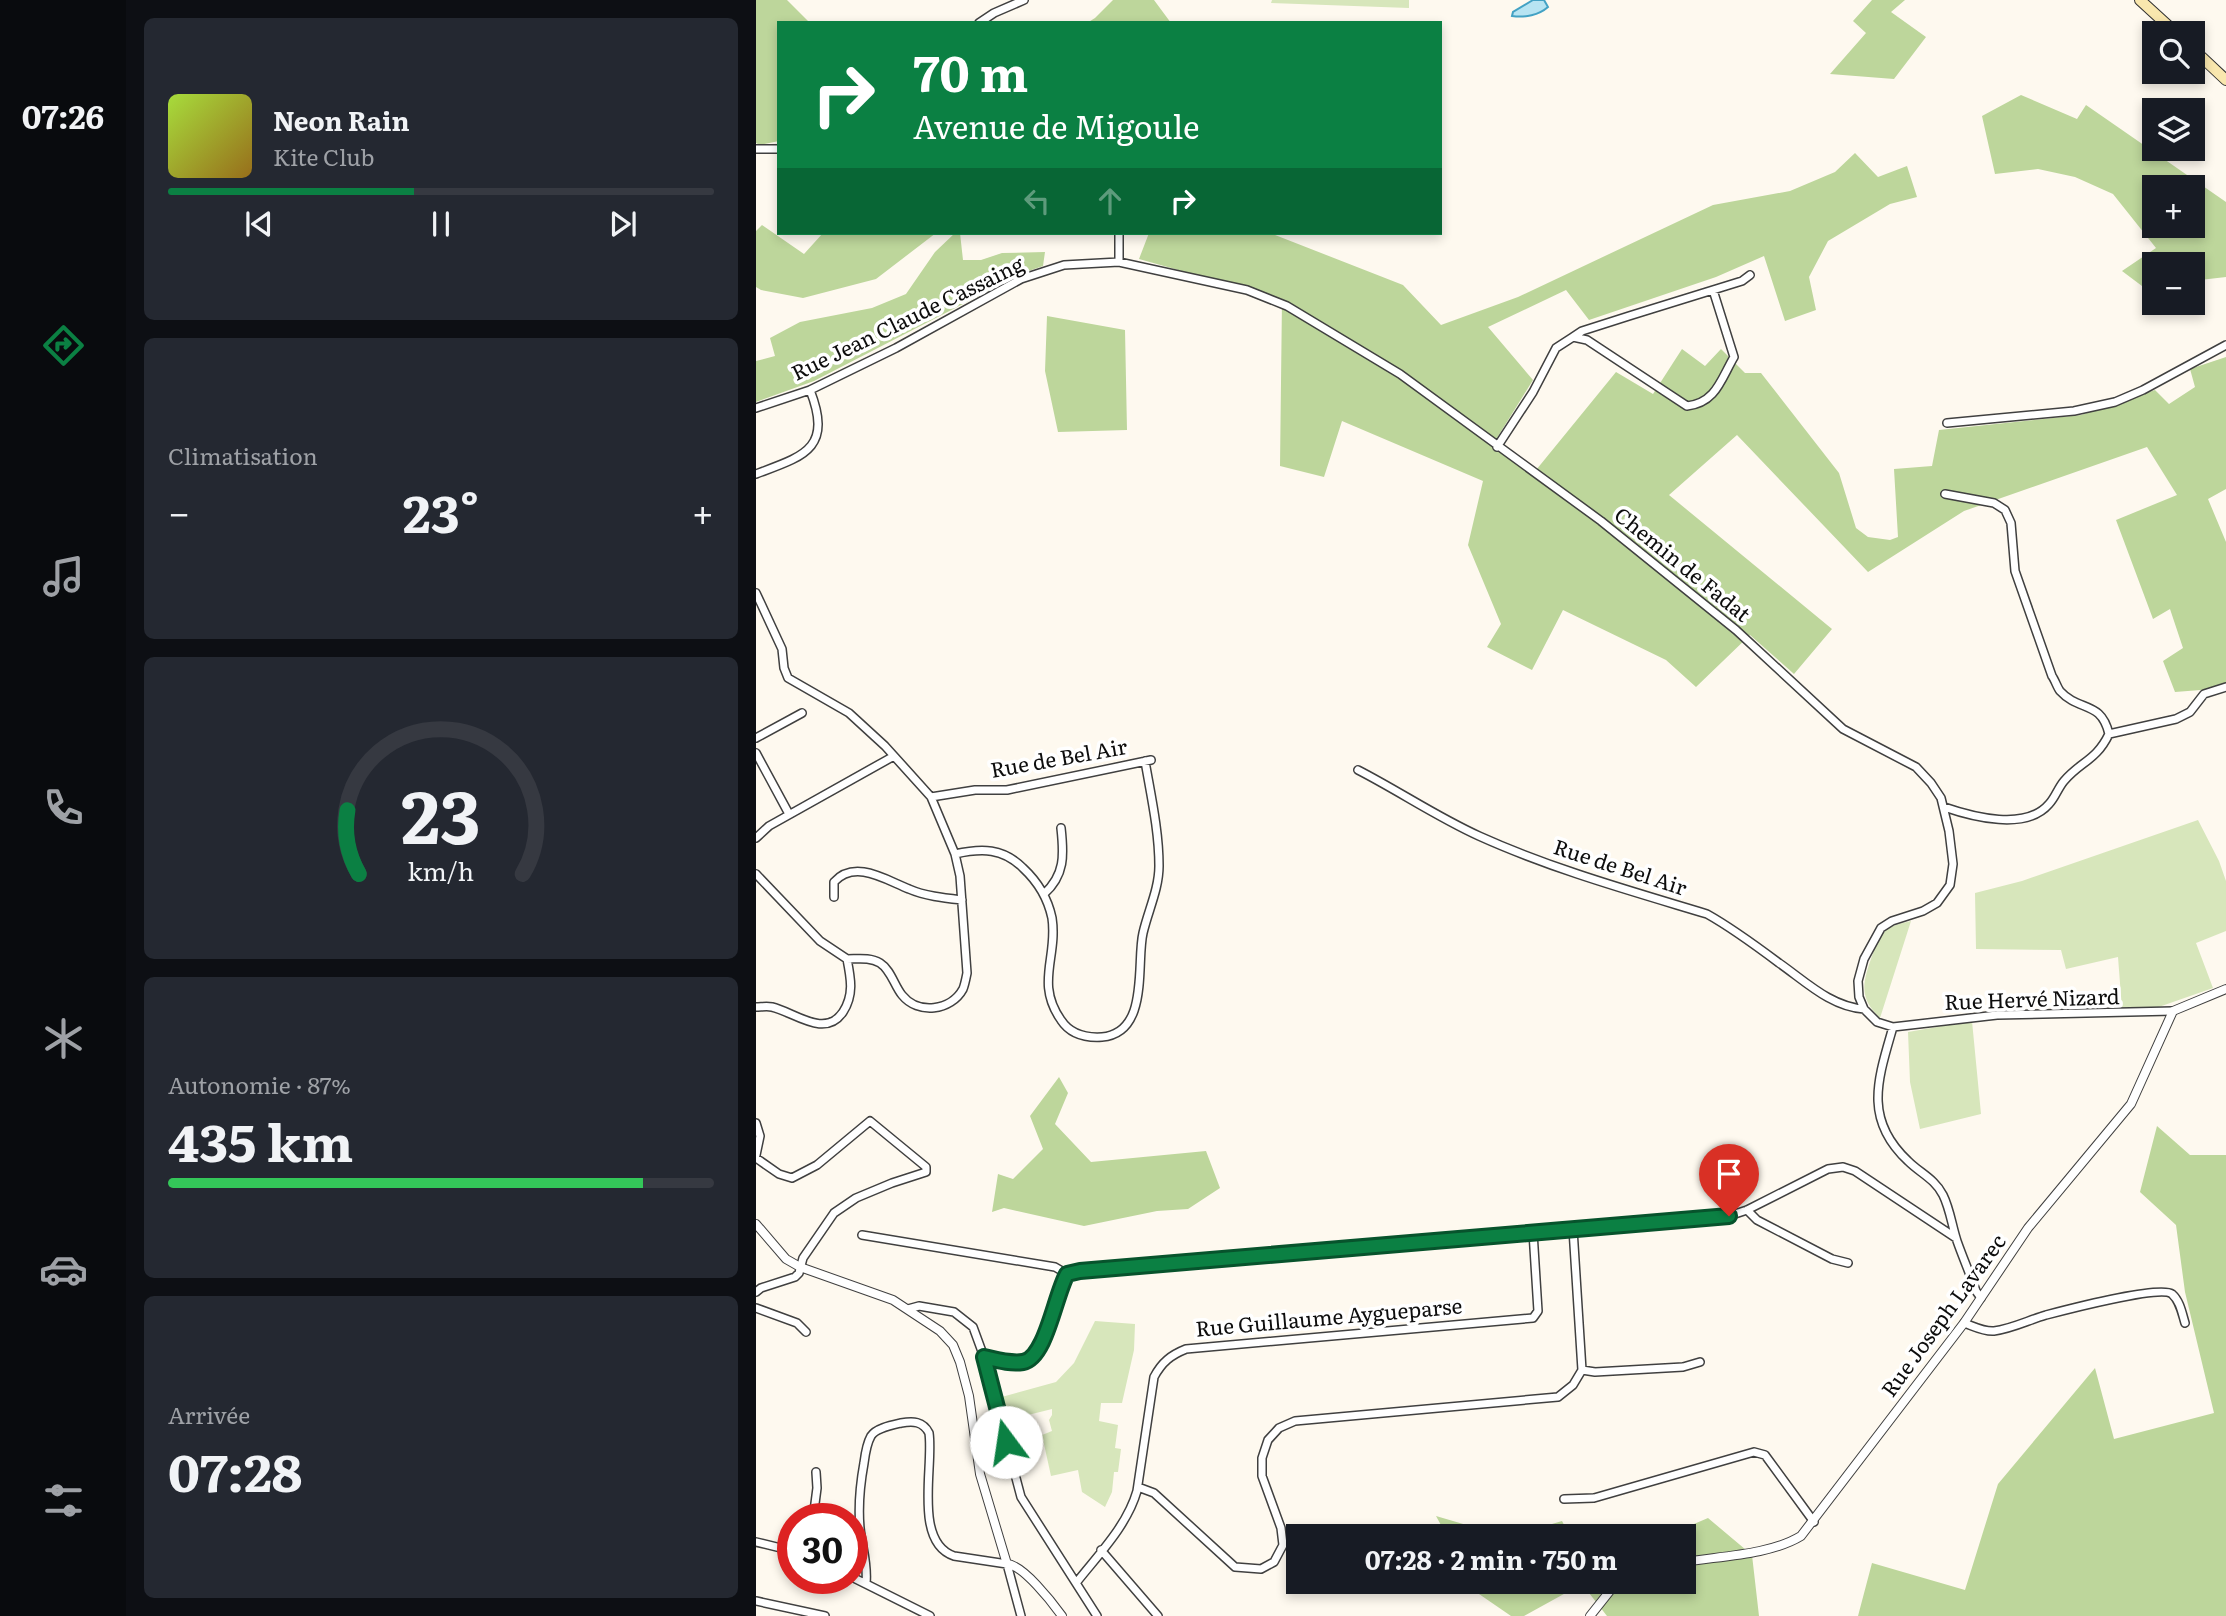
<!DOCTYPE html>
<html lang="fr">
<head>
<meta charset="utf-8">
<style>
	:root { --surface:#171b24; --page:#242831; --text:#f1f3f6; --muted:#9ea1a6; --line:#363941; --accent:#0b8043 }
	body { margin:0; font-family:Literata,serif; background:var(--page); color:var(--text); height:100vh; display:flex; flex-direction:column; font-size:26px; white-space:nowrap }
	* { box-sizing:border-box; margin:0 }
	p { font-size:23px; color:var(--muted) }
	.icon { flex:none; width:38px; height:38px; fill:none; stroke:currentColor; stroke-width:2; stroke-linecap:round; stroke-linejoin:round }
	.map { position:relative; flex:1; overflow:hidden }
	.sheet { display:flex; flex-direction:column; gap:18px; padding:18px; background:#0d0f14; width:630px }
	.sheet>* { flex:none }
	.guide { position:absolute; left:21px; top:21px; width:665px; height:214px; border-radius:0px; box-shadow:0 4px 10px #0003; background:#0b8043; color:#fff; overflow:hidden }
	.buttons { position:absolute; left:1386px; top:21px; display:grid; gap:14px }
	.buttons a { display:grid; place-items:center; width:63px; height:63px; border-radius:0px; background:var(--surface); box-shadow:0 4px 10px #0003; font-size:35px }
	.speed { position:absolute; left:21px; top:1503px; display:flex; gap:14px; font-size:35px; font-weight:700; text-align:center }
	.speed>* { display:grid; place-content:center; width:91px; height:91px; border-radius:50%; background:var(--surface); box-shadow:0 4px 10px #0003; line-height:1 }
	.speed .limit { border:10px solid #d22; background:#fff; color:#111 }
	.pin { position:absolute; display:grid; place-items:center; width:60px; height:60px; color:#fff; margin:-72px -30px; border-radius:50% 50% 50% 0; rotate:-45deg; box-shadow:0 0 7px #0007 }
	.pin .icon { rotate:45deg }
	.me { position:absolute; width:77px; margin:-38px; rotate:346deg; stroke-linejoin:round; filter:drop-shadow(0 0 5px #0008) }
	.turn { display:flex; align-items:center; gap:24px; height:147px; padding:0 21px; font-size:32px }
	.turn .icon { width:91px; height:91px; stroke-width:2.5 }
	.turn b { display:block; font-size:49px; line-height:60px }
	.lanes { display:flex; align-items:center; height:66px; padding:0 21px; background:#0003; justify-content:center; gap:35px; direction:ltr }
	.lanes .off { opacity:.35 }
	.big { font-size:52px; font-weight:700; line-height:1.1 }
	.sheet .card { flex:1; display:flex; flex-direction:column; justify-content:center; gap:10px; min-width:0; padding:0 24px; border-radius:10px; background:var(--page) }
	.sheet .dial { align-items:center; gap:0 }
	.dial svg { height:182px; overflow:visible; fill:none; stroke:var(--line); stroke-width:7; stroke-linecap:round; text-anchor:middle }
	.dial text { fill:var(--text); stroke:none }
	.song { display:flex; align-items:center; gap:21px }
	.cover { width:84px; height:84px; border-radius:10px; background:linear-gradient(135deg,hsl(80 70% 55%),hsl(40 70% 35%)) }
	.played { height:7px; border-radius:4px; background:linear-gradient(90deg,var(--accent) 45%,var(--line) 45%) }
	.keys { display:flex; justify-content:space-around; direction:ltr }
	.heat { display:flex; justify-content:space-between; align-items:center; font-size:38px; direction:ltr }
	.charge { height:10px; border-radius:5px; background:linear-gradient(90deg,#34c759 87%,var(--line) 0) }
	.trip { position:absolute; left:530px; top:1524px; width:410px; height:70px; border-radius:0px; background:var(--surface); box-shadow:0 4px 10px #0003; font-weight:700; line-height:70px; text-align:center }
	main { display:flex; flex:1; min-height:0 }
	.tabs { display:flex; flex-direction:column; width:126px; justify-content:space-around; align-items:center; background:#090b0e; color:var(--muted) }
	.tabs .icon { width:49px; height:49px }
	.tabs .active { color:var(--accent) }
	.tabs b { font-size:32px; color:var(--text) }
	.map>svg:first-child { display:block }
	.green { fill:#d7e6bb }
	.forest { fill:#bdd69b; fill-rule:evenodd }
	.water { fill:#b7e4f2; stroke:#43a2c4; stroke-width:2 }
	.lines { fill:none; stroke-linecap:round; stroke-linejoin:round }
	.minor-casing { stroke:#404040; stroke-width:10 }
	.tertiary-casing { stroke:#404040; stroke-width:10 }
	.secondary-casing { stroke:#2f2f2f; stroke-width:12 }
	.minor { stroke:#fff; stroke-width:7 }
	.tertiary { stroke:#fff; stroke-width:8 }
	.secondary { stroke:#f9e7ae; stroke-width:10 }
	.route-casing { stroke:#07532c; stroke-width:18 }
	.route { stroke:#0b8043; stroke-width:12 }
	.labels { text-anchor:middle; stroke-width:7; stroke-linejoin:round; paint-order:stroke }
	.street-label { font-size:21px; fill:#0d0d0d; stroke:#fff }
</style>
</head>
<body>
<main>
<nav class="tabs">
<b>07:26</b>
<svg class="icon active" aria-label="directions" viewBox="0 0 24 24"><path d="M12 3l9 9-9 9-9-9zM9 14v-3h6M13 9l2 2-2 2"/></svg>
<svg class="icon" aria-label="music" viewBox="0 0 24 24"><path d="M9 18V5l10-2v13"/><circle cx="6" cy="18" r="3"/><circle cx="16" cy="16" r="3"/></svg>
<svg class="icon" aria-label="phone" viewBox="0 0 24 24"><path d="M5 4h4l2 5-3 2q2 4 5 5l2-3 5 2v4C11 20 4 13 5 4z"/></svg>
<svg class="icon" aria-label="climate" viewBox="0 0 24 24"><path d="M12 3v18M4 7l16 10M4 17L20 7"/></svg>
<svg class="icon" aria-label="car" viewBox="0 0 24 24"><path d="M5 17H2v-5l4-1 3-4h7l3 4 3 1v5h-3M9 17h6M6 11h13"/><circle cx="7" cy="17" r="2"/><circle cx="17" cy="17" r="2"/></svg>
<svg class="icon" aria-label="filters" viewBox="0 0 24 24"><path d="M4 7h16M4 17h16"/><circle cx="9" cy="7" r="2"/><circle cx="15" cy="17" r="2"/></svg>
</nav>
<section class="sheet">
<div class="card">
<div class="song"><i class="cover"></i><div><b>Neon Rain</b><p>Kite Club</p></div></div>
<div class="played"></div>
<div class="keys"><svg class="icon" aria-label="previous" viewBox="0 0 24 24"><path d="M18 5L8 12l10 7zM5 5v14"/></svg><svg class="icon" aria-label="pause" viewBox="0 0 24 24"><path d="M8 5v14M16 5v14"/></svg><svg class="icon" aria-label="next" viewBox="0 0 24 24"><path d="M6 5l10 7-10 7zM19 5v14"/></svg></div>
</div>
<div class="card"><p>Climatisation</p>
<div class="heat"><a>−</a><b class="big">23°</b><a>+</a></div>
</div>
<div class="card dial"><svg viewBox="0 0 100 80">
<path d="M14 69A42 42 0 1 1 86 69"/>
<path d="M14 69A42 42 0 0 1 9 41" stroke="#0b8043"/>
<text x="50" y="56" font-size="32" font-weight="700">23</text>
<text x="50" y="72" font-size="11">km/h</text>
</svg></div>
<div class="card"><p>Autonomie · 87%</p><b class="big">435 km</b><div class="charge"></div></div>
<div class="card"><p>Arrivée</p><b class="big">07:28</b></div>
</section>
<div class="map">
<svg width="1470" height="1616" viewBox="0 0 1470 1616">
	<rect width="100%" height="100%" fill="#fef9ef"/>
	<path class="green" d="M516,0H653V8L515,3Z
		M1442,820L1463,861L1470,881V931L1440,943L1457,988L1397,1009H1366L1362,957L1310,969L1305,950L1220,949L1219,893L1266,881Z
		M1155,921L1124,1018C1102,997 1107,982 1116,956C1119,948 1122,937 1129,931C1136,925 1147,923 1155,921Z
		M1216,1021L1225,1114L1164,1129L1154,1082L1152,1032Z
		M339,1321L379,1324L378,1350L366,1403H345L343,1421L362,1425L359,1448L365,1449L362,1472H358L356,1492L349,1507L326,1492L322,1470L295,1476L286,1435L296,1431L293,1420L296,1415V1409L248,1421L242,1398L300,1382L318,1363Z"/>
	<path class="forest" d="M0,0H31L54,23H23V141L4,145L0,143Z
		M357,0H398L415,23H331L339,18Z
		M1116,0H1149L1135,12L1170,37L1138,79L1074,74L1110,33L1097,21Z
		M1265,95L1321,119L1330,105L1470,202V277L1444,280L1437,299V264H1398V295L1366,271L1400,248L1357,194L1319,177L1282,169L1239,174L1226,116ZM1398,187H1437V226H1398Z
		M1099,153L1122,177L1151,166L1161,197L1134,204L1072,241L1053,277L1060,310L1029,321L1008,256L960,277L833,320L810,290L732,327L777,380L736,446L776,475L860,372L897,394L926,349L949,366L965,349L989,373H1005L1083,473L1100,528L1112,537L1134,540L1142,537L1138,469L1176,466L1183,430L1325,415L1399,390L1413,404L1439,387L1434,369L1470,357V489L1452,499L1470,542V688L1419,692L1407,661L1427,648L1414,609L1397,619L1360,520L1421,495L1391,447L1208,511L1112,572L981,435L913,495L1076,629L1038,674L994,635L940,687L910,660L807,610L776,670L731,647L745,624L712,545L727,481L586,421L568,477L524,466L526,299L383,259L393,233H514L647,285L685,325L762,297L957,205L1034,191L1079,172Z
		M6,225L48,254L67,233H180L120,279L47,298L5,290L0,287V231Z
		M199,233H204L207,260H225L246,253L289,252L287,266L267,273L58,381L0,402V361L19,356L14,338L44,322L116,308L150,294L179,252Z
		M291,316L369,330L371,430L302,432L289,371Z
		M303,1077L312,1093L299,1124L335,1162L450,1151L464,1188L432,1209L401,1211L328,1226L248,1208L236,1212L242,1174L257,1179L287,1149L274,1116Z
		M1401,1126L1434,1155H1470V1616H1102L1116,1563L1209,1590L1242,1484L1339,1368L1358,1439L1458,1413L1429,1292L1420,1225L1384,1192Z
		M680,1516L748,1536H691Z
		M952,1518L996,1555L1003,1616H851L826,1584L768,1616H755L723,1594L717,1582H928V1536H910Z
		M806,1521L814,1536H756Z"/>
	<path class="water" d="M777,0H788L792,7C783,15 769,18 756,16L757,12Z"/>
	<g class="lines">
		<g class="minor-casing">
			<path id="minor" d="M223,23L238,13L268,0
				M0,149H23
				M363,262V233
				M817,337L826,331L873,316L986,281L994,275
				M0,408L54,390L140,348L265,279L308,265L363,262L491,290L531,306L644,374L845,521L980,630L1087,729L1160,767L1175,783L1185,798L1193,831L1197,864L1194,885L1181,903L1167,911L1136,921L1125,928L1108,959L1102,981L1103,997L1108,1009L1121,1022L1137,1027L1241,1015L1417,1011
				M1191,423L1318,411L1359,402L1387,390L1470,345
				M741,447L777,392L800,348L817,337L831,340L931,406C960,403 965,379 978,357L957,290
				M0,474C48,456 77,449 54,390
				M0,593L26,649L28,668L32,678L93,713L129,746L175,797L199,854
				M1353,734L1420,719L1434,712L1448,694L1470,687
				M0,738L46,713
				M0,753L33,814
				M602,770C643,791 681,817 723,836C796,869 875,891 951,914C976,928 999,945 1023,963C1049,981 1075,1007 1108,1009
				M175,797L219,790H251L395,760
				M1188,807C1217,817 1270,831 1293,804C1299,798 1302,788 1308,781C1325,761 1340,761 1353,734C1345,700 1323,712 1304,691C1301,687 1299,680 1296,676L1259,571L1255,523L1249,510L1238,503L1189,494
				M0,838L13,826L138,756
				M0,874L64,941L91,959C95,979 98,995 87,1012C69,1039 38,1012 16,1007C11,1006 5,1007 0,1007
				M288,894C309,875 308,855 305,828
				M78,897V882C99,859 130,880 153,889C169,896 188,898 206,900
				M91,959C102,959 114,957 124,963C135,970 138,985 146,995C162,1015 195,1011 207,989C209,984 210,978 211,973L204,876L199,854C226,848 247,848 267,868C281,881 292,899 296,918C302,957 279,983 305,1020C314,1034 330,1038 346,1037C394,1033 380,962 387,933C392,911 403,889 403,866C403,831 395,796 389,761
				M1137,1027C1122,1079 1107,1119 1152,1161C1164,1173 1179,1179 1187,1195C1194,1209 1196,1226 1201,1241C1207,1258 1214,1274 1220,1291L1225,1298
				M0,1123L4,1136L0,1155
				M0,1158L23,1174L36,1178L61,1165L114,1121L170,1167V1172L136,1183L100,1198L78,1213L47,1258L43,1273L39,1277L5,1288L0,1292
				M991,1210L1001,1220L1076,1259L1092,1263
				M106,1235L299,1267L311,1274
				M0,1308L41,1323L50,1332
				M152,1309L163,1306L198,1312L217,1327L228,1357L265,1497L341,1616
				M1208,1323C1217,1326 1228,1332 1238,1331C1255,1329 1273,1320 1290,1315C1309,1310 1404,1285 1416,1294C1424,1301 1426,1313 1429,1323
				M228,1357C242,1360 258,1366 272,1360C289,1353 300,1293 311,1274L324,1271L973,1216L991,1210L1072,1169L1087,1167L1099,1171L1200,1238
				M826,1370L839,1372L927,1367L944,1362
				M382,1487L398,1493L479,1567L505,1569L518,1562L527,1545L525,1528L506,1476V1458L512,1440L523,1428L539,1421L802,1397L817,1385L826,1370L817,1229
				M808,1499L838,1498L998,1452L1009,1455L1058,1522
				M57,1519L61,1488L60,1472
				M0,1542L37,1551
				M345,1550L402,1616
				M96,1577L174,1616
				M110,1583C112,1564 106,1547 104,1528C102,1506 104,1485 108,1463C109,1455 111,1443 115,1436C120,1428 136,1425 145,1423C157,1421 167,1421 173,1433C178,1466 157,1542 198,1556L251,1564L265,1616
				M320,1583C342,1555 371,1526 381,1491L398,1377C406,1362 415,1355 430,1349L777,1318L782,1311L777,1232
				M0,1601L69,1616"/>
		</g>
		<g class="tertiary-casing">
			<path id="tertiary" d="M0,1224L30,1259L44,1267L137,1300L184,1331L197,1345L204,1362L213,1396L224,1474L251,1564C267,1565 296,1602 306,1616
				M928,1562C964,1556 1014,1555 1045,1536L1208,1323L1272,1228L1375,1104L1417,1011L1470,989
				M834,1616L861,1582"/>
		</g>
		<g class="secondary-casing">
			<path id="secondary" d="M1384,0L1420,33
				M1437,49L1470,80"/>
		</g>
		<use href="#minor" class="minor"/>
		<use href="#tertiary" class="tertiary"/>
		<use href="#secondary" class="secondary"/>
	</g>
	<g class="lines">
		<g class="route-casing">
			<path id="route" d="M250,1442L228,1357C241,1360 254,1364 267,1362C290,1358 299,1295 311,1274L324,1271L973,1216"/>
		</g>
		<use href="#route" class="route"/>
	</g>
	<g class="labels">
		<g class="street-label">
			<text transform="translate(152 319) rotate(-26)" y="7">Rue Jean Claude Cassaing</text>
			<text transform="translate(926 565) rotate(39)" y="7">Chemin de Fadat</text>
			<text transform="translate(303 759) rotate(-10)" y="7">Rue de Bel Air</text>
			<text transform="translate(864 868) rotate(18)" y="7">Rue de Bel Air</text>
			<text transform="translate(1276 1000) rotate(-2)" y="7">Rue Hervé Nizard</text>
			<text transform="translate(1188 1316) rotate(-54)" y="7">Rue Joseph Lavarec</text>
			<text transform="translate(573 1318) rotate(-5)" y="7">Rue Guillaume Aygueparse</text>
		</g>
	</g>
</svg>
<div class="buttons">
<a><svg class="icon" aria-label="search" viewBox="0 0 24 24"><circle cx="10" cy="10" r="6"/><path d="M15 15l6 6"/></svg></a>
<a><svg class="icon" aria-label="layers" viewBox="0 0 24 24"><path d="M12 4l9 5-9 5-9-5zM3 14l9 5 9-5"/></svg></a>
<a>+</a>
<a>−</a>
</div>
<div class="speed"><div class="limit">30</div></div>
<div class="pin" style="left:973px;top:1216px;background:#d93025"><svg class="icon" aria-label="arrive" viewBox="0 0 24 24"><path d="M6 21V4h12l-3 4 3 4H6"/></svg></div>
<svg class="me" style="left:250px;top:1442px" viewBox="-20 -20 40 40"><circle r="19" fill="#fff"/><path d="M0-13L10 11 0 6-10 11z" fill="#0b8043"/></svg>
<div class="trip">07:28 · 2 min · 750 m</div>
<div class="guide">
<div class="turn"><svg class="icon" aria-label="right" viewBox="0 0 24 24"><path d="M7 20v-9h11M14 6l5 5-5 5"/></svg><div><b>70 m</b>Avenue de Migoule</div></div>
<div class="lanes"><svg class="icon off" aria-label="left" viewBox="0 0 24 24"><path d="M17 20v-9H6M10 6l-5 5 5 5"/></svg><svg class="icon off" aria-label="ahead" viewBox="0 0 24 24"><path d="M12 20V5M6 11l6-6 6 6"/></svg><svg class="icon" aria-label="right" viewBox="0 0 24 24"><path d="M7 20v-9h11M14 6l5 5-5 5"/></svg></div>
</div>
</div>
</main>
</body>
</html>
